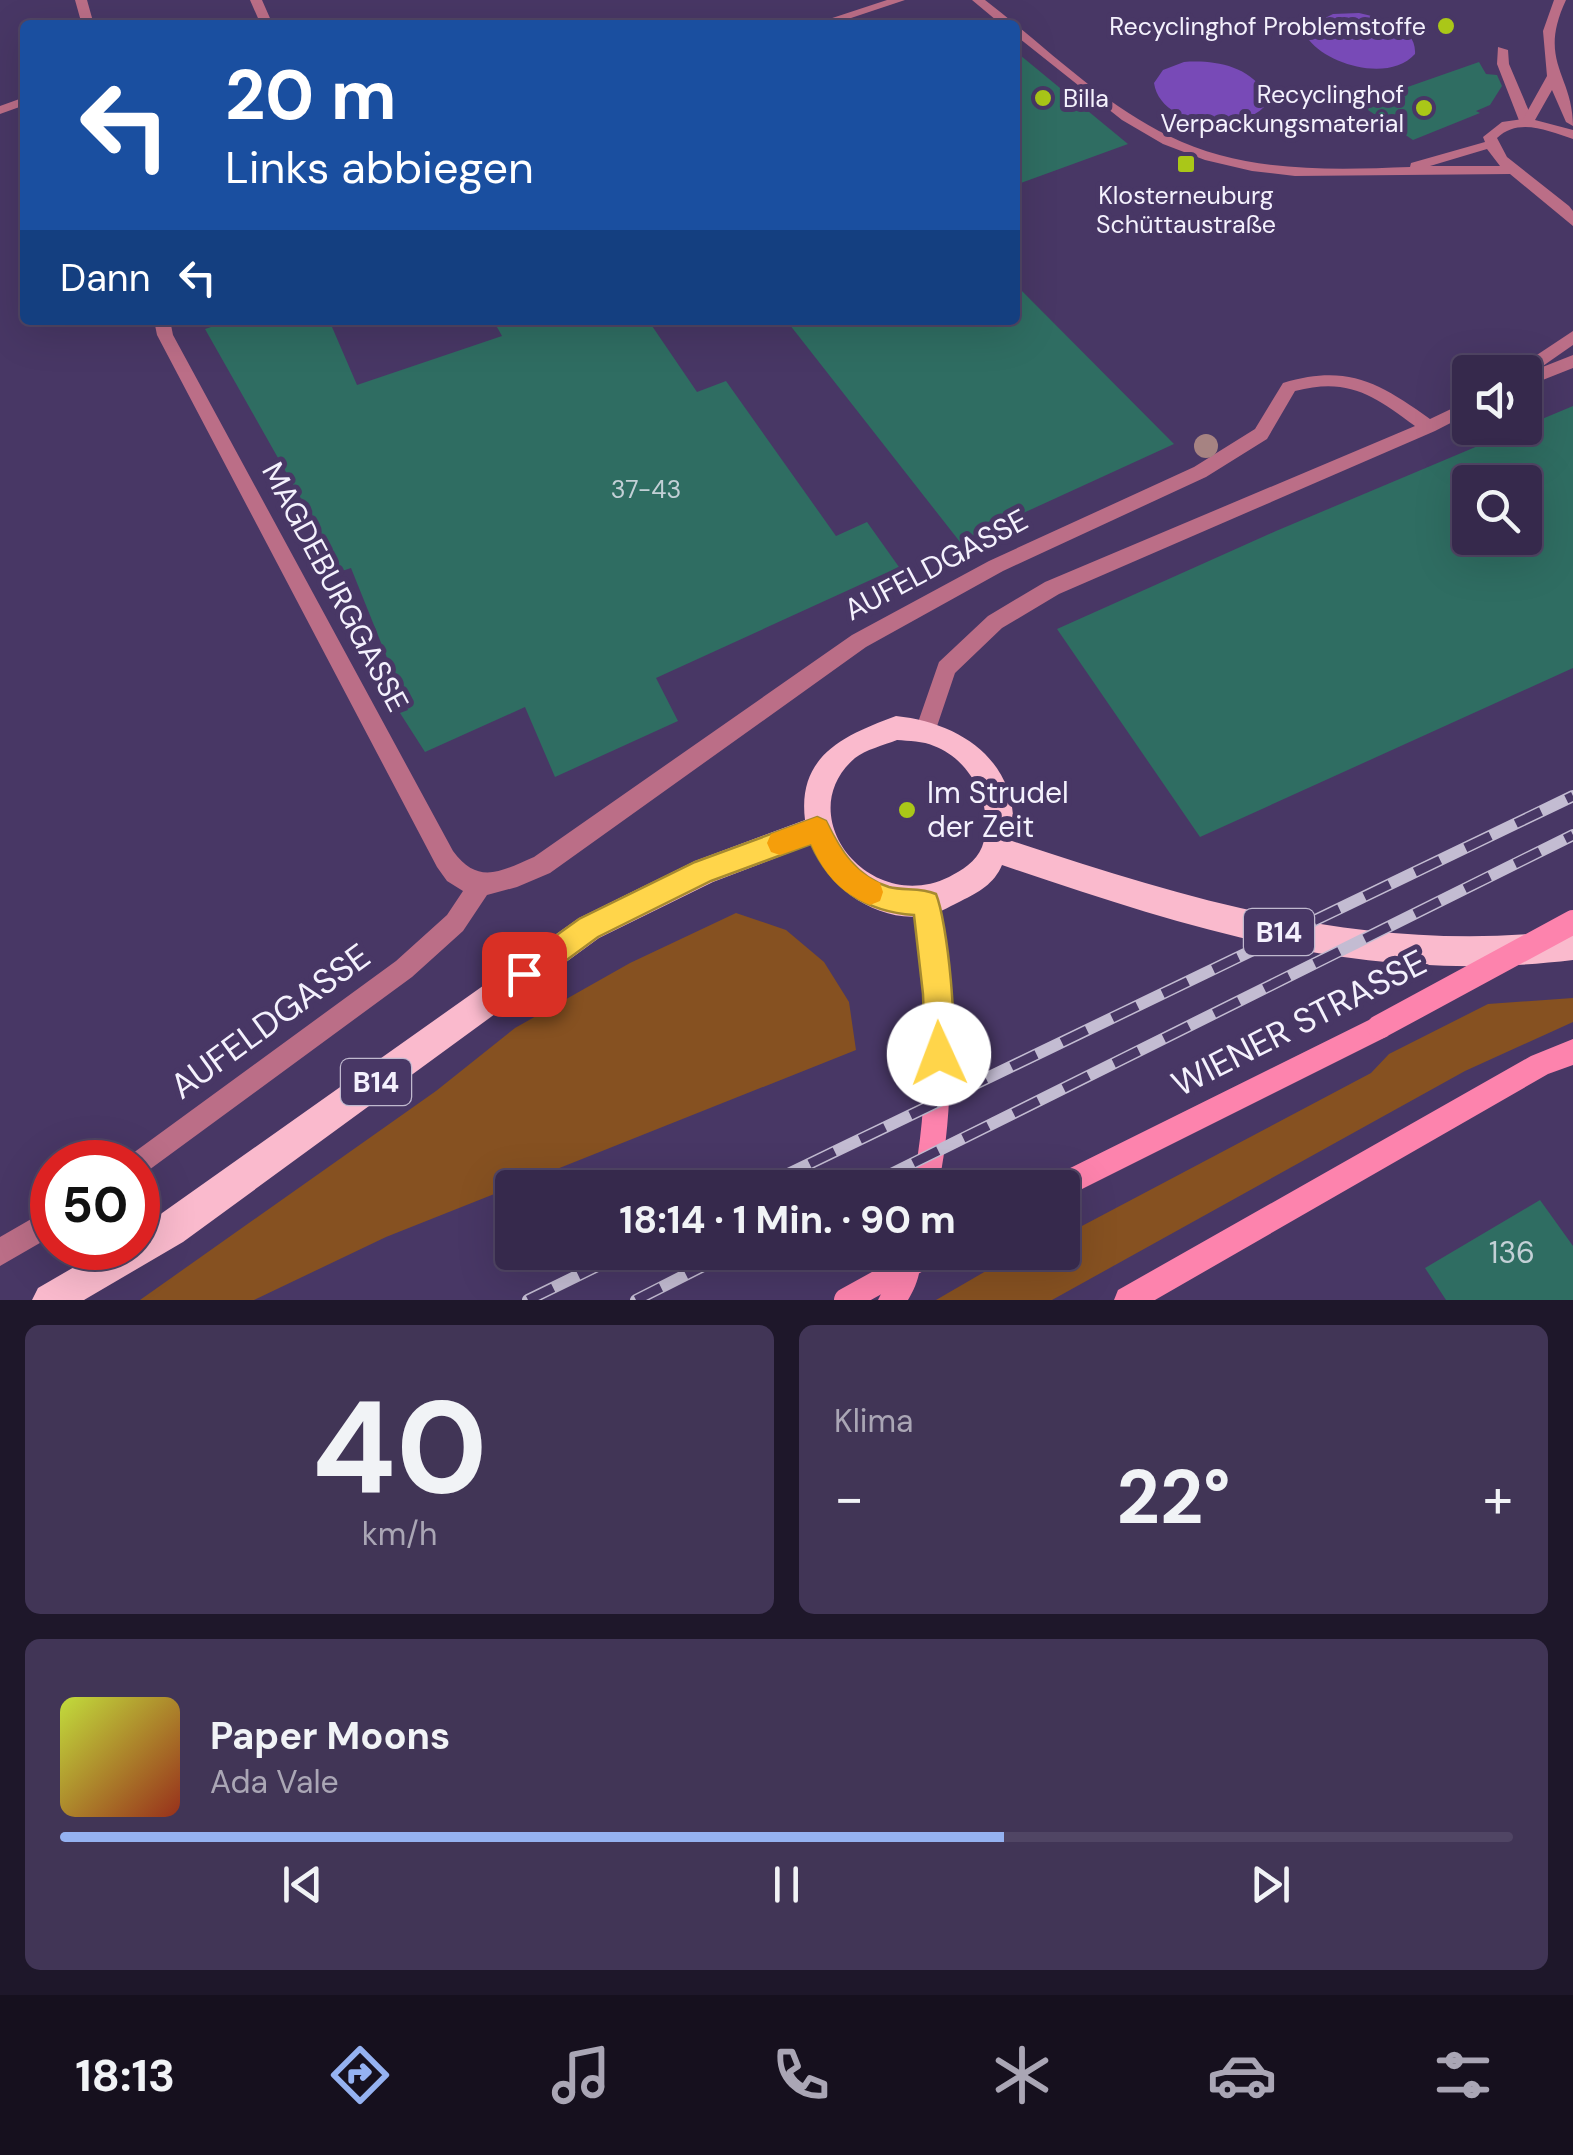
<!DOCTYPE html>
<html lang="de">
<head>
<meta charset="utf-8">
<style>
	:root { --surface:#36294c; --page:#413556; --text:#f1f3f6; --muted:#aaa6b5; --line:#504564; --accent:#95b2f1 }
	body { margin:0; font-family:"DM Sans",sans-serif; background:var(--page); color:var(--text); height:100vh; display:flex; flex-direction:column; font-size:38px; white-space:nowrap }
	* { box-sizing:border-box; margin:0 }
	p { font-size:32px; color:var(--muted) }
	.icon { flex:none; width:55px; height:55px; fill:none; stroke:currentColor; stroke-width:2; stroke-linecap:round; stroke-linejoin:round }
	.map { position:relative; height:1300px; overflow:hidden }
	.panel { display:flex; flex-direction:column; gap:25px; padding:25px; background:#1e172a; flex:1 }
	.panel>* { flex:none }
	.banner { position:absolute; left:20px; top:20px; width:1000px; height:305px; border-radius:10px; box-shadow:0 10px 40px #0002,0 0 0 2px var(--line); background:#1a4fa0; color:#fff; overflow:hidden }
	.tools { position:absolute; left:1452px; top:355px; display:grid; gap:20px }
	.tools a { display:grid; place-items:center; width:90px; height:90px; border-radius:10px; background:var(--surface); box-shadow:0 10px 40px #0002,0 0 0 2px var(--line); font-size:50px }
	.speed { position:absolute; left:30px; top:1140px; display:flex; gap:20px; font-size:50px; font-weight:700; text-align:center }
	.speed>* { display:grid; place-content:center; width:130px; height:130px; border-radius:50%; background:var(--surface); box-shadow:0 10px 40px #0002,0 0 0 2px var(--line); line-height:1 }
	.speed .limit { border:15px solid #d22; background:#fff; color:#111 }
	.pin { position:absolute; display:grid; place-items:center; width:85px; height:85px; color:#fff; margin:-42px; border-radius:20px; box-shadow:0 5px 15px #0006 }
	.me { position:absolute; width:110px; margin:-55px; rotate:358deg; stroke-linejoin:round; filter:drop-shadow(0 0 8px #0008) }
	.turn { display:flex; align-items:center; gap:35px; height:210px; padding:0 40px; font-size:45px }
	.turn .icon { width:130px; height:130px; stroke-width:2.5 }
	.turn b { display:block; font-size:70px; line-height:85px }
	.then { display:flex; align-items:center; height:95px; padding:0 40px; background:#0003; gap:20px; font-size:38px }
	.big { font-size:75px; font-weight:700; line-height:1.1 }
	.panel .tile { flex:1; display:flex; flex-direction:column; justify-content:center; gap:15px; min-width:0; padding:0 35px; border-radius:15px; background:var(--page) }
	.panel .dial { align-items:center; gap:0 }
	.dial b { font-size:130px; line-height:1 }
	.song { display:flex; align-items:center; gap:30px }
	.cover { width:120px; height:120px; border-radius:15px; background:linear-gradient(135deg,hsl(70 70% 55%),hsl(10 70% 35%)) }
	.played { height:10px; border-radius:5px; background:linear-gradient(90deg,var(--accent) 65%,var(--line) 65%) }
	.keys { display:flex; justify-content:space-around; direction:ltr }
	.heat { display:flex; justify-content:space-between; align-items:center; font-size:55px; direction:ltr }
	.panel .tiles { flex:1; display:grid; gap:25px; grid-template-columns:1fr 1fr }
	.tile:last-child { grid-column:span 2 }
	.trip { position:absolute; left:495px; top:1170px; width:585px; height:100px; border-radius:10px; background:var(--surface); box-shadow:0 10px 40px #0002,0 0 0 2px var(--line); font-weight:700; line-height:100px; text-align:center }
	.menu { display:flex; height:160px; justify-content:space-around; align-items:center; background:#16101e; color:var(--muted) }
	.menu .icon { width:70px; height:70px }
	.menu .selected { color:var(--accent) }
	.menu b { font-size:45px; color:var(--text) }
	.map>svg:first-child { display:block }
	.green { fill:#865121 }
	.water { fill:#784ab7 }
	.building { fill:#2f6d62; fill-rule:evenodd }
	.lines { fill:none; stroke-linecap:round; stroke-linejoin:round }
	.path { stroke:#958aa9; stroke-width:8; stroke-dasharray:12 6; stroke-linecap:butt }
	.service { fill:#bb6e87; fill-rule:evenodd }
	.minor { fill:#bb6e87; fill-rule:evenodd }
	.secondary { fill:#fd83ad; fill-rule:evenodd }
	.primary { fill:#fabacd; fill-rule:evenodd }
	.rail-casing { stroke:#c3bcd2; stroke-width:12 }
	.rail { stroke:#483765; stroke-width:9; stroke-dasharray:28; stroke-linecap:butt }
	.secondary-bridge { stroke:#fd83ad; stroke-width:24 }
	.tree { fill:#a68382 }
	.route { fill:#ffd54a; stroke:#a68a30; stroke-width:2.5 }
	.slow { fill:#f59e0b }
	.poi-dot { fill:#aac718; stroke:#483765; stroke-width:4 }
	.labels { text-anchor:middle; stroke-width:10; stroke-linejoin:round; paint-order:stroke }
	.far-poi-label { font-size:25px; fill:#f4f1fd; stroke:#483765; text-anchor:end }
	.number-label { font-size:25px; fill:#c3d0d6 }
	.shield { fill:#483765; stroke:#c0b9cf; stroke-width:2.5 }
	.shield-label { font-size:28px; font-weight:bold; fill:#f4f1fd }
	.street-label { font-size:30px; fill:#f4f1fd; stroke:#483765 }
	.poi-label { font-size:30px; fill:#f4f1fd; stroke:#483765; text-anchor:start }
	.near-number-label { font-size:30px; fill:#c3d0d6 }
	.near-street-label { font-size:35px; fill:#f4f1fd; stroke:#483765 }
</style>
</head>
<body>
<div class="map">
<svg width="1573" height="1300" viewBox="0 0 1573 1300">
	<rect width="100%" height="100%" fill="#483765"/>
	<path class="green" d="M736,913L786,930L824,962L849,1002L856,1050L386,1237L254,1300H140L436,1091L515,1028L630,963Z
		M1573,998V1022L1465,1071L1052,1300H936L1017,1253L1062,1252L1063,1236L1371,1073L1389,1054L1488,1004Z"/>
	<path class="water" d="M1359,13C1381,18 1417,26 1415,54C1390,82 1330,66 1309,40V26L1333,14Z
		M1184,62C1213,60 1246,65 1264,91V107C1238,134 1160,126 1154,83L1163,70Z"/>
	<path class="building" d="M1015,51L1128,144L1015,185Z
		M1479,62L1486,74L1497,75L1502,86L1490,105L1476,111L1480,113L1413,140L1359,104Z
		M1015,284L1174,444L960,542L786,320H1015Z
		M232,320H329L357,385L502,336L493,320H648L697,392L726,381L836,536L867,522L899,567L656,678L678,721L555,777L525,707L425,752L400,713L408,710L351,568L342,571L205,329Z
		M1573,406V668L1200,837L1057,629L1276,531ZM1470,482H1525V538H1470Z
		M1540,1200L1573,1246V1300H1446L1425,1268Z"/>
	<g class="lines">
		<path class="path" d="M96,1162L111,1152"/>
		<path class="service" d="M250,0H262L273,25H261Z
			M1498,47L1508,50L1509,64L1534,123L1532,126L1520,123L1497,64Z"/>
		<path class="minor" d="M75,0H87L94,25H82Z
			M887,0H905L830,25H811Z
			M972,0H985C1044,45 1101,103 1169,136C1244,173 1329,170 1410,167L1411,163L1485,142L1483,137L1502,122L1523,119L1547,76L1543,31L1554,0H1566C1537,62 1573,74 1573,126L1566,122L1552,90L1535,120L1573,130V139C1548,131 1519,117 1497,138L1507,157L1569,206L1573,211V226L1510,174L1295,176L1252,171L1205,160L1163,144L1122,120L1015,35V25H1002ZM1487,149L1500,166H1430Z
			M25,97V105L0,114V106Z
			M154,320H170L173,335L453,851C478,885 500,872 534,857L852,635L989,561L1194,467L1255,429L1283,383C1347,364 1378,382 1430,419L1470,400V413L1435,431L1059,594L1002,628L955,673L933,738L926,740L919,738L915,731L939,662L988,616L1045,582L1415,426C1373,395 1348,377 1295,391L1267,439L1206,477L1003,571L866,647L550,873L517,887L487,895L463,931L412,977L138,1178V1162H126L129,1156L396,961L447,915L463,891L447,881L437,867L157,335Z
			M1573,331V345L1540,368L1573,355V368L1525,387V372H1515L1517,368Z
			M52,1207V1236L0,1266V1237Z"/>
		<path class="secondary" d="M926,892L934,895L938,903C949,999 958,1092 938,1188H912C932,1092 925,999 914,903L918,895Z
			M1379,1015L1388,1018L1391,1027L1388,1036L1062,1199V1188H1044L1048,1179Z
			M1573,1039V1065L1548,1074L1155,1300H1114L1118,1290L1531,1056Z
			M896,1252H918C924,1267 916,1287 908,1300H878L888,1280Z"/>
		<path class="primary" d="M896,716C964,723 1023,765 1012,841C1202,904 1370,954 1573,930V960C1365,985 1196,931 1002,865C994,884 979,892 961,901C952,905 942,912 932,914C884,927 827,890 812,844L713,882L599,938L183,1242L84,1300H32L38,1288L107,1248H138V1230L579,918L695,861L805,820C797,755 845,735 896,716ZM897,740C909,741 923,741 934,746C972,760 996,809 982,847C976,862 962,870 949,877C869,916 789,815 855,758C865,750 884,745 897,740Z"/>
		<g class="rail-casing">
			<path id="rail" d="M759,1188L1573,796
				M863,1188L1573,835
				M528,1300L626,1252
				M636,1300L731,1252"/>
		</g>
		<use href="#rail" class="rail"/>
		<path class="secondary-bridge" d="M1379,1027L1573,922
			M846,1300L933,1252"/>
	</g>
	<circle class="tree" cx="1206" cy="446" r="12"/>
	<path class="route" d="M817,817L826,821C840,850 856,877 889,887C904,891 920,887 936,894C947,920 960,1039 949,1065L939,1069L929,1065L925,1054L923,994L914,915C866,912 831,888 811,844L711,881L598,937L534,984L524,988L515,984L511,974L515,965L579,919L695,862Z"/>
	<path class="slow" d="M817,817L826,821C839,848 851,870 880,883L883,892L880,901L870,905C840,892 824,874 811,844L780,855L771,852L767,843L771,834Z"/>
	<g class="poi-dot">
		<circle cx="1446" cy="26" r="10"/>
		<circle cx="1043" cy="98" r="10"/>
		<circle cx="1424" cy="108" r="10"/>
		<rect x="1176" y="154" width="20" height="20" rx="5"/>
		<circle cx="907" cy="810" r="10"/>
	</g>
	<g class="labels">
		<g class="far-poi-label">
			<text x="1426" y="35">Recyclinghof Problemstoffe</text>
			<text x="1404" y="103">Recyclinghof<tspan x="1404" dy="29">Verpackungsmaterial</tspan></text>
			<text x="1063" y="107" text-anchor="start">Billa</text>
			<text x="1186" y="204" text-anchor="middle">Klosterneuburg<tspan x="1186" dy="29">Schüttaustraße</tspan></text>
		</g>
		<g class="number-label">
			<text x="646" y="498">37-43</text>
		</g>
		<g class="shield">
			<rect x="1244" y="909" width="70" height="46" rx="8"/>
			<rect x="341" y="1059" width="70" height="46" rx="8"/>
		</g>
		<g class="shield-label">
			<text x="1279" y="942">B14</text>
			<text x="376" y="1092">B14</text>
		</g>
		<g class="street-label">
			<text transform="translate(936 565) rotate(-28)" y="10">AUFELDGASSE</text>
			<text transform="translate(335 587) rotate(62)" y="10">MAGDEBURGGASSE</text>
		</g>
		<g class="poi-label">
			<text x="927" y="803">Im Strudel<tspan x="927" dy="34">der Zeit</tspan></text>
		</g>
		<g class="near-number-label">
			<text x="1512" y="1263">136</text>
		</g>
		<g class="near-street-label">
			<text transform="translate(270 1021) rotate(-36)" y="12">AUFELDGASSE</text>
			<text transform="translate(1299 1023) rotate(-27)" y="12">WIENER STRASSE</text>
		</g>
	</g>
</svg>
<div class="tools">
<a><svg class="icon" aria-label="sound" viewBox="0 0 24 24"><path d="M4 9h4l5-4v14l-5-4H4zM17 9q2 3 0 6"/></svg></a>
<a><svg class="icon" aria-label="search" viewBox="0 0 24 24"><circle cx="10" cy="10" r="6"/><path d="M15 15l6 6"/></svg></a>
</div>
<div class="speed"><div class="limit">50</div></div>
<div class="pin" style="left:524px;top:974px;background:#d93025"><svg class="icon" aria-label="arrive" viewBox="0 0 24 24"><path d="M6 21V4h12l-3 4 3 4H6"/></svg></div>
<svg class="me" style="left:939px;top:1054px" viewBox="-20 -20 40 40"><circle r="19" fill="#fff"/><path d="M0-13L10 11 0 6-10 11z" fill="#ffd54a"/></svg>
<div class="trip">18:14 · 1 Min. · 90 m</div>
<div class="banner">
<div class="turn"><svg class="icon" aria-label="left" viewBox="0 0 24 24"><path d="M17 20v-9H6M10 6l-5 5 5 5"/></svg><div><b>20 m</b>Links abbiegen</div></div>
<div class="then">Dann<svg class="icon" aria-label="left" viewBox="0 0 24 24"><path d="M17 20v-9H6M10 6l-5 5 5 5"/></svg></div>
</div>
</div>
<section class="panel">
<div class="tiles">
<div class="tile dial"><b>40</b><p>km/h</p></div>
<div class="tile"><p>Klima</p>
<div class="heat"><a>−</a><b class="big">22°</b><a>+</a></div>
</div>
<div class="tile">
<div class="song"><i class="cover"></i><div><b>Paper Moons</b><p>Ada Vale</p></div></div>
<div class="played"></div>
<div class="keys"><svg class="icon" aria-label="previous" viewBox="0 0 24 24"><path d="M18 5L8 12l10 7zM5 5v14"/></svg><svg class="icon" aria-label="pause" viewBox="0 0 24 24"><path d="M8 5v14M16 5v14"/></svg><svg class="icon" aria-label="next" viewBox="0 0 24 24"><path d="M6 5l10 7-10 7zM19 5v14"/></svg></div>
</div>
</div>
</section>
<nav class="menu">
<b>18:13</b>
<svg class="icon selected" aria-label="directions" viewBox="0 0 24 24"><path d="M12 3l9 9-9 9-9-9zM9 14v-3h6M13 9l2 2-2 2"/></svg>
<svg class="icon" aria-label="music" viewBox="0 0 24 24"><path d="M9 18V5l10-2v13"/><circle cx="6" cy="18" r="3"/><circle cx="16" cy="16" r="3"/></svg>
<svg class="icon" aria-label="phone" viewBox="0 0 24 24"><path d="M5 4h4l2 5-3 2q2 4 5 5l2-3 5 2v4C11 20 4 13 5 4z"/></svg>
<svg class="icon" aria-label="climate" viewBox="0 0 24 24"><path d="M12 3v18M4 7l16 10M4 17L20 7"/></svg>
<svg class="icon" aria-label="car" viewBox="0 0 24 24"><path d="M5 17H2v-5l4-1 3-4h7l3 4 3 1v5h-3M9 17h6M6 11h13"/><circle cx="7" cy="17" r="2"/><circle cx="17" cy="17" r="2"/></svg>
<svg class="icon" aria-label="filters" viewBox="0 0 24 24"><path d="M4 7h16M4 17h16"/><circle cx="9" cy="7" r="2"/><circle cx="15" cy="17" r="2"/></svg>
</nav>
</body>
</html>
